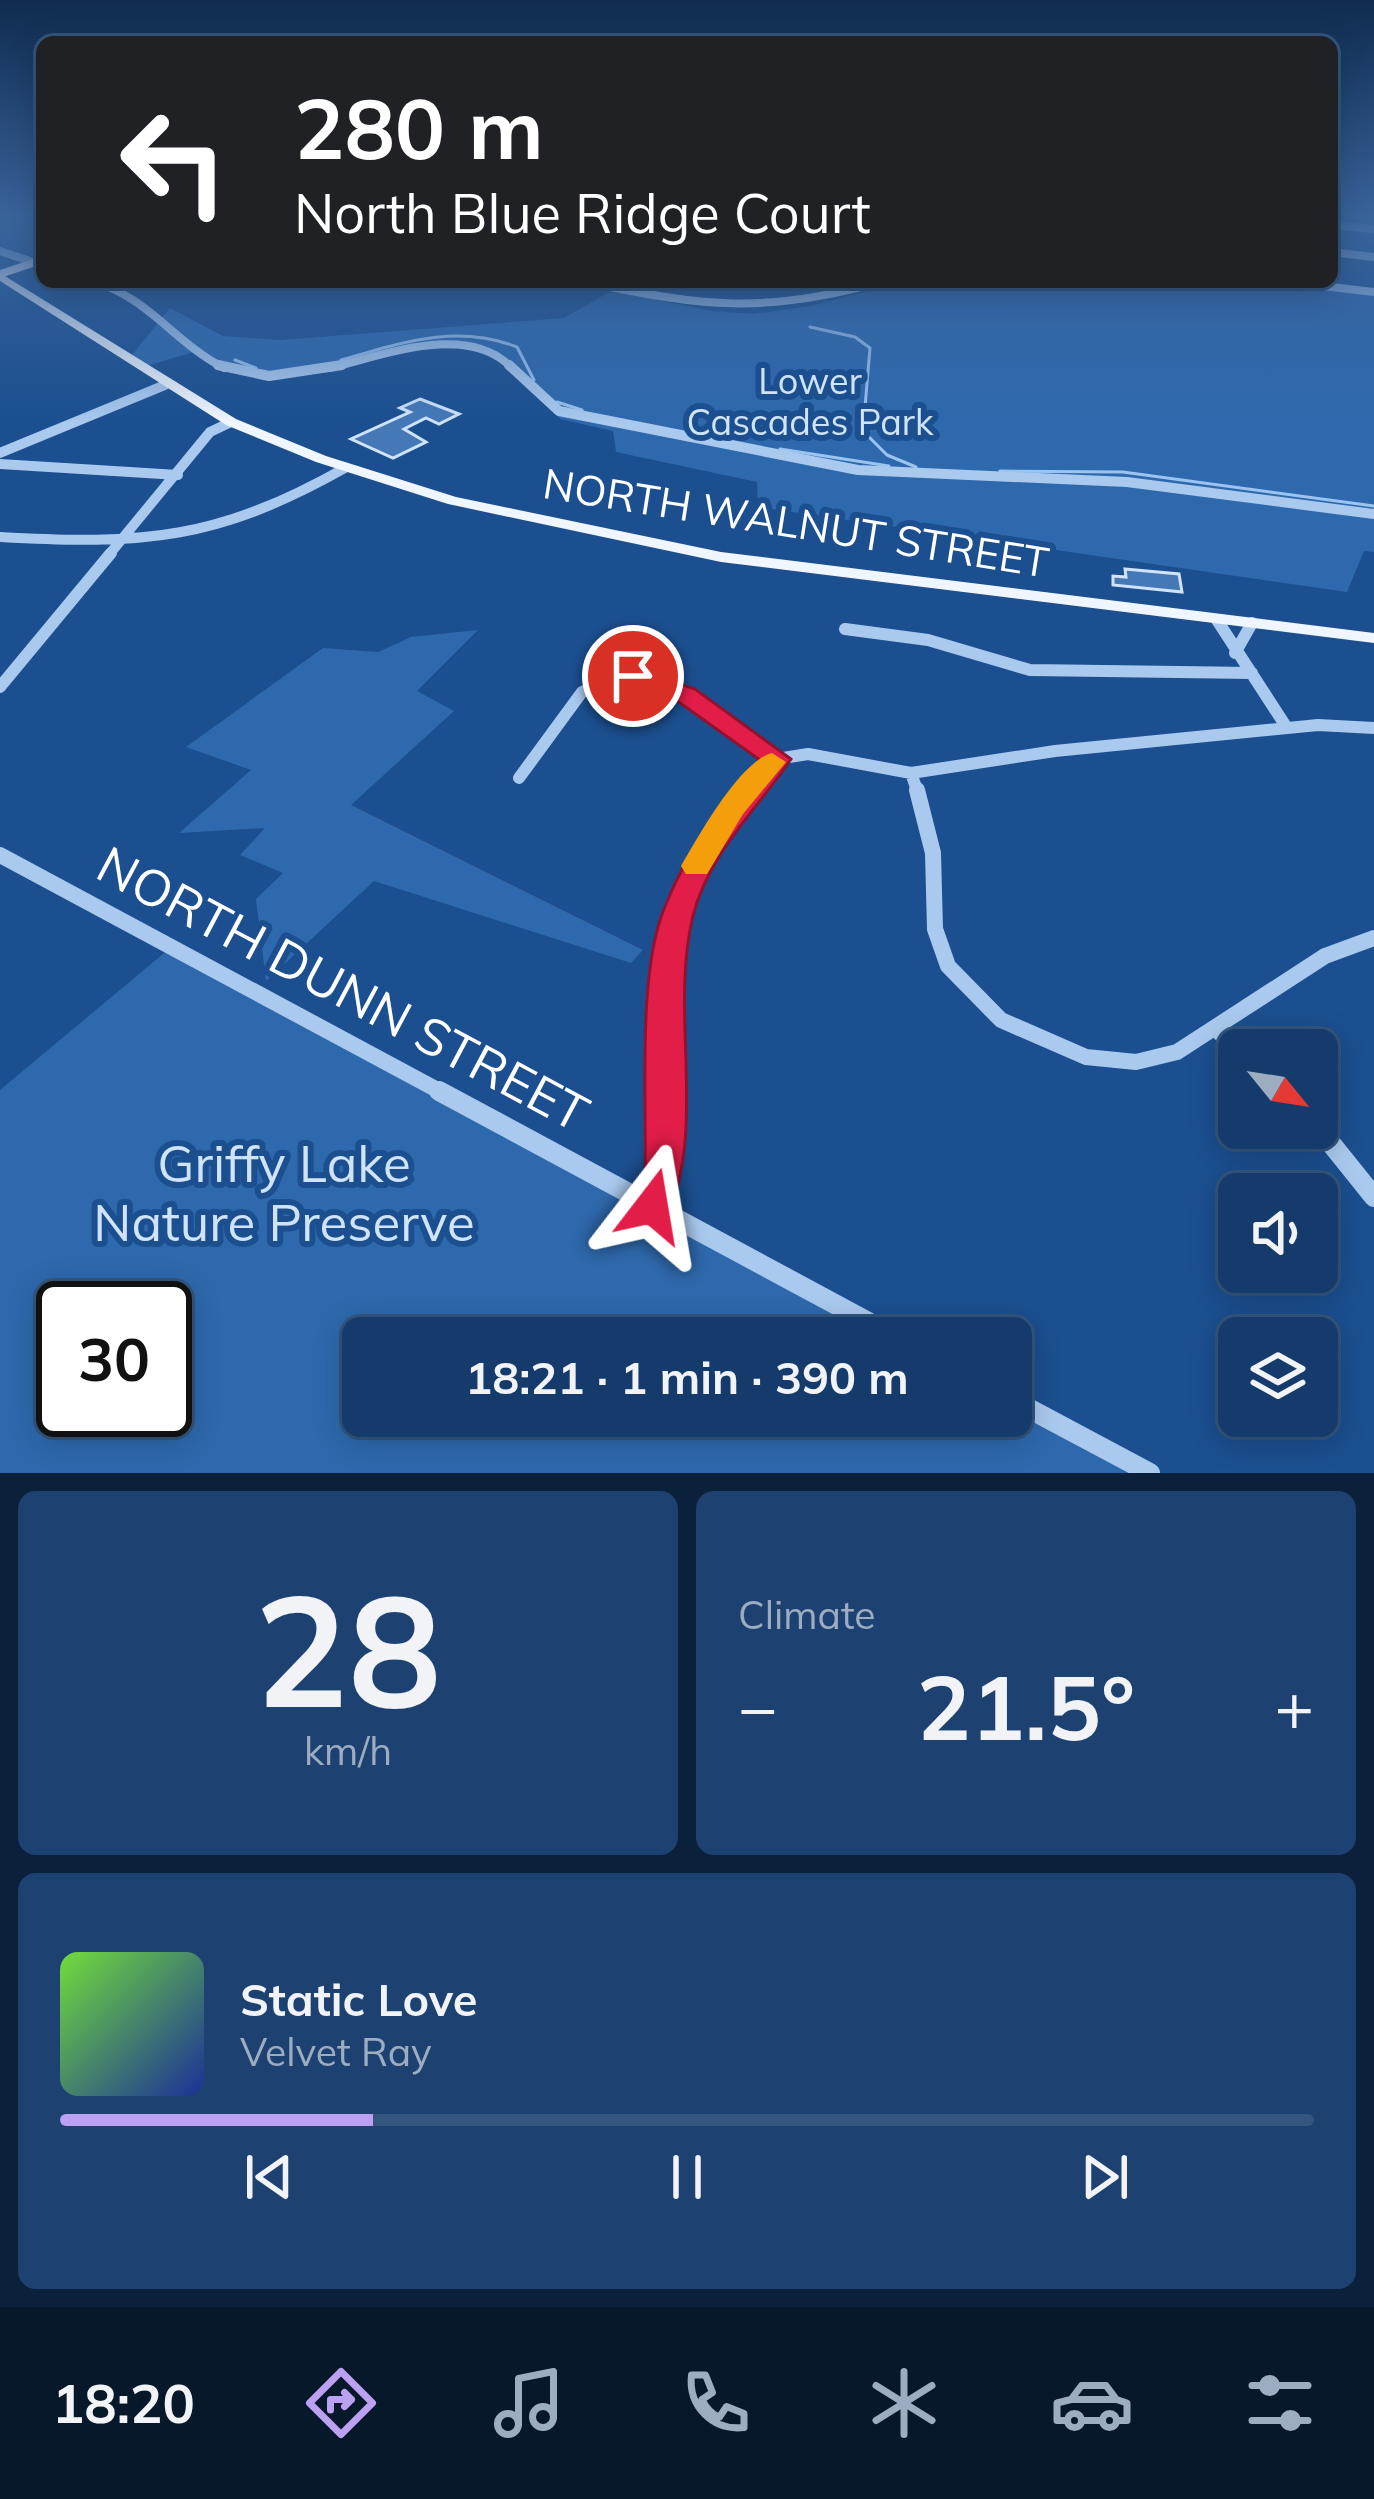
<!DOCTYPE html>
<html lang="en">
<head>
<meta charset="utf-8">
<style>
	:root { --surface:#143b6b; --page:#1d4271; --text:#f1f3f6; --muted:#9dadc1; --line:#33557e; --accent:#bca0f2 }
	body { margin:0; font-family:Mulish,sans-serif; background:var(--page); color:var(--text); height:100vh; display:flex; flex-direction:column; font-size:45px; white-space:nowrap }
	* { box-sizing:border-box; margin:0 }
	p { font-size:39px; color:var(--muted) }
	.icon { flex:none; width:66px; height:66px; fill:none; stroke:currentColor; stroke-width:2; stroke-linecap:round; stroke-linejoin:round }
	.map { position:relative; height:1473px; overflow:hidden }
	.panel { display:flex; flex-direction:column; gap:18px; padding:18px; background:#0b203b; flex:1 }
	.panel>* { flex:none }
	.guide { position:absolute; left:36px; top:36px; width:1302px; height:252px; border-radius:18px; box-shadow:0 6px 30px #0003,0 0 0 3px var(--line); background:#202124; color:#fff; overflow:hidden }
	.needle { width:78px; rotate:120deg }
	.tools { position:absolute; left:1218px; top:1029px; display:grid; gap:24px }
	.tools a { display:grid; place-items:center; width:120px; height:120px; border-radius:18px; background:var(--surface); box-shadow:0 6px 30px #0003,0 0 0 3px var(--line); font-size:60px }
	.speed { position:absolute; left:36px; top:1281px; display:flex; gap:24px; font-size:60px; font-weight:700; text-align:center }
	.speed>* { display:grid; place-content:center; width:156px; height:156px; border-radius:50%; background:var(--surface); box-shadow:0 6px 30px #0003,0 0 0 3px var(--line); line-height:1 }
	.speed .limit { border:6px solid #111; border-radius:18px; background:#fff; color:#111 }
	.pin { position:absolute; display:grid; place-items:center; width:102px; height:102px; color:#fff; margin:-51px; border:6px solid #fff; border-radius:50%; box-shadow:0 3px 12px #0007 }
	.me { position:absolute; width:132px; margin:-66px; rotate:14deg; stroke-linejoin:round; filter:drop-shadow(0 0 9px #0008) }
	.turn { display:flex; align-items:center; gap:42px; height:252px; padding:0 60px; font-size:54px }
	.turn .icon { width:156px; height:156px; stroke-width:2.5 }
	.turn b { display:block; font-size:84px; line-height:102px }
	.big { font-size:90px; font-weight:700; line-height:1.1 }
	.panel .widget { flex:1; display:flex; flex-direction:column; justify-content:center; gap:18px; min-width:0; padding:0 42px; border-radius:18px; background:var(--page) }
	.panel .dial { align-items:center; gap:0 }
	.dial b { font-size:156px; line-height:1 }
	.song { display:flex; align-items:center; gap:36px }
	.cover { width:144px; height:144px; border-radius:18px; background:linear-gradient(135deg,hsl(100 70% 55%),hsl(230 70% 35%)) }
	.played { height:12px; border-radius:6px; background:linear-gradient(90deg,var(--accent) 25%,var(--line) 25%) }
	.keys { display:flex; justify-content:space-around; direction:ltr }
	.heat { display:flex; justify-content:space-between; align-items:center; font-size:66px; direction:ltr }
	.panel .tiles { flex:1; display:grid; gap:18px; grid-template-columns:1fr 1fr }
	.widget:last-child { grid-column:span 2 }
	.trip { position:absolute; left:342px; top:1317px; width:690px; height:120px; border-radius:18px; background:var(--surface); box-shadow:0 6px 30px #0003,0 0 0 3px var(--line); font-weight:700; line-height:120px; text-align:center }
	.tabs { display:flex; height:192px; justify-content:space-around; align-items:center; background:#08182b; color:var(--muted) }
	.tabs .icon { width:84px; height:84px }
	.tabs .current { color:var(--accent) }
	.tabs b { font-size:54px; color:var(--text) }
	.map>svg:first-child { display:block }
	.green { fill:#2e69ad; fill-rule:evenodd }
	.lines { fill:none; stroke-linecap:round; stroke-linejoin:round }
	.stream { stroke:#9cc4f0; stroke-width:3 }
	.building { fill:#4478b7; stroke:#cfe3fa; stroke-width:3 }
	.minor-far4 { stroke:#a9c9ee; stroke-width:8 }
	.minor-far3 { stroke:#a9c9ee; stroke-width:10 }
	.minor-far2 { stroke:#a9c9ee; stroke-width:12 }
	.minor-far1 { stroke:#a9c9ee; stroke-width:16 }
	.minor { stroke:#a9c9ee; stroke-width:20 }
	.major { fill:#f0f6ff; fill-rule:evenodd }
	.highway { fill:#fff; fill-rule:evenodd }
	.route { fill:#e11d48; stroke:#92132f; stroke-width:3 }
	.slow { fill:#f59e0b }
	.labels { text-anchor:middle; stroke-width:12; stroke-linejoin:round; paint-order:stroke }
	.far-park-label { font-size:36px; fill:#cfe3fa; stroke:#1b4f8f }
	.street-label { font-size:42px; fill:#fff; stroke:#1b4f8f }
	.near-street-label { font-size:51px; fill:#fff; stroke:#1b4f8f }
	.near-park-label { font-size:51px; fill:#cfe3fa; stroke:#1b4f8f }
</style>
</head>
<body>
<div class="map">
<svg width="1374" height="1473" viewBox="0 0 1374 1473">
	<rect width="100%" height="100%" fill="#1b4f8f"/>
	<path class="green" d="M901,282H1273L1374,294V552L1364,551L1347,592L758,507L757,482L616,452L613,431L560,419L504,355L486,348L408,350L320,369L247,374L197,351L146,366L132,355L170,308L223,336L280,340L564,318L611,291L712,311L754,314L811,306Z
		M478,630L417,691L454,711L351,805L643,950L631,963L374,881L266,981L256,899L283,873L240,855L265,828L179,833L251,770L186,747L323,648L378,652L411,637Z
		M169,949L899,1338H363V1416H1011V1398L1150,1473H0V1090ZM63,1308H165V1410H63Z"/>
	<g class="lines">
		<path class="stream" d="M810,327L855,337L870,348L863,431L887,455L916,467
			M235,360L256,368
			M341,360C401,343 456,323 517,347L534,380
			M557,402L582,410
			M780,449L889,466
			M1000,471L1123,472L1374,506"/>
	</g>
	<path class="building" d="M420,399L459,414L439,424L426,418L404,429L426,442L393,458L351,439L410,412L400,408Z
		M1125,569L1179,574L1182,592L1113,585V576L1126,577Z"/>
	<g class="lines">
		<path class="minor-far4" d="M1332,225L1374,229
			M0,251L42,265
			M1332,252L1374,257
			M94,282C148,297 175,343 224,368
			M587,282C703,307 765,314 881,282
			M1289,282L1374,292
			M329,368C383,356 467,321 512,368"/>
		<path class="minor-far3" d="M218,365L269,376L342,365
			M509,365L559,411L858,470L1127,482L1374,514
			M0,453L165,385
			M0,464L178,475
			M0,537C144,545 217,540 345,468
			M108,556L210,432L231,422"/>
		<path class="minor-far2" d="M1217,620L1287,728
			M845,629L928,640L1030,670L1252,673
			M1235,653L1252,623
			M0,687L111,553
			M911,773L918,793
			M519,778L582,692L618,674L686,695L777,759
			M743,793L777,759L808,754L911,773L1055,751L1318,725L1374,728"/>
		<path class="minor-far1" d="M917,790L933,853L935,929L948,966L1001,1020L1086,1057L1136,1062L1177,1052L1325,956L1374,938
			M0,855L445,1094
			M1220,1033L1239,1050
			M666,1094C666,982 676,883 745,790"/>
		<path class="minor" d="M439,1091L898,1338
			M1317,1126L1374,1197
			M652,1206L664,1179L666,1091
			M1011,1399L1150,1473"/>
		<path class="major" d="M0,273L236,419L326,456L456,497L721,552L1374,633V643L721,562L448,504L316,462L226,425L0,281Z"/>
		<path class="highway" d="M42,256V264L0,278V270Z"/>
	</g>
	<linearGradient id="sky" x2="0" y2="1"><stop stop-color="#0f2b4f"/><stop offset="0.51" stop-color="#39639b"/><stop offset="1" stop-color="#39639b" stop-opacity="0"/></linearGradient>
	<rect width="1374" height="424" fill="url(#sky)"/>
	<path class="route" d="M633,668L695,689L791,759C756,811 709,853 693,916C669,1014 708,1126 666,1219L652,1224L638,1219L632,1206L645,1179C647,1104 637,975 664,909C686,852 720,806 760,760L676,700L624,681V670Z"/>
	<path class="slow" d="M772,753L786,762L743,814L707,874H686L681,866C698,837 739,762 772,753Z"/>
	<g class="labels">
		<g class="far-park-label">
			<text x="810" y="394">Lower<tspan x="810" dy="41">Cascades Park</tspan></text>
		</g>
		<g class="street-label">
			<text transform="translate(796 523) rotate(9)" y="15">NORTH WALNUT STREET</text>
		</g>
		<g class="near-street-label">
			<text transform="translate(343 989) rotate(28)" y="18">NORTH DUNN STREET</text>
		</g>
		<g class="near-park-label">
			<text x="284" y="1182">Griffy Lake<tspan x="284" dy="59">Nature Preserve</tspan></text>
		</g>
	</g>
</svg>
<div class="tools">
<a><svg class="needle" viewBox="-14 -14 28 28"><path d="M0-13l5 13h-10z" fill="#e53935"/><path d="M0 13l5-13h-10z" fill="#9dadc1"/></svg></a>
<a><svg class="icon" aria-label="sound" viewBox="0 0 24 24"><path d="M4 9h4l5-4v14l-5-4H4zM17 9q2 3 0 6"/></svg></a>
<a><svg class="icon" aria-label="layers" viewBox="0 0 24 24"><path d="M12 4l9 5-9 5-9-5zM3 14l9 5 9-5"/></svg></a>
</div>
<div class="speed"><div class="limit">30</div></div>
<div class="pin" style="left:633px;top:676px;background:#d93025"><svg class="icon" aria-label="arrive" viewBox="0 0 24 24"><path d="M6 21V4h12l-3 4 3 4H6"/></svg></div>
<svg class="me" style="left:652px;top:1206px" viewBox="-20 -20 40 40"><path d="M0-17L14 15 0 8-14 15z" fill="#e11d48" stroke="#fff" stroke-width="4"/></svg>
<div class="trip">18:21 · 1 min · 390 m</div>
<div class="guide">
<div class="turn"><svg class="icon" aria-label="left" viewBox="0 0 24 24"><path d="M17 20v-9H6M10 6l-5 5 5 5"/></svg><div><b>280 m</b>North Blue Ridge Court</div></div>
</div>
</div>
<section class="panel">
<div class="tiles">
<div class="widget dial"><b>28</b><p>km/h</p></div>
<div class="widget"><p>Climate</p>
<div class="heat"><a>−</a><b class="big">21.5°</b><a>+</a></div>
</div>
<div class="widget">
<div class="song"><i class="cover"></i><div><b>Static Love</b><p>Velvet Ray</p></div></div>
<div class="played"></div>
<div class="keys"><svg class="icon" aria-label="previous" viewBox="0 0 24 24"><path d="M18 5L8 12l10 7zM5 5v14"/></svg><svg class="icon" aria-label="pause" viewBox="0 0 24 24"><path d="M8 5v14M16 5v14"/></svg><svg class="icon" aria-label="next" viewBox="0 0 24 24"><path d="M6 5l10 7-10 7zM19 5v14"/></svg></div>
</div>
</div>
</section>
<nav class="tabs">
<b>18:20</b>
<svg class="icon current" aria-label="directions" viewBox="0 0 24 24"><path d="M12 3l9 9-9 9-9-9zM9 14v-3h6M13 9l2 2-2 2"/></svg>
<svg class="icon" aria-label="music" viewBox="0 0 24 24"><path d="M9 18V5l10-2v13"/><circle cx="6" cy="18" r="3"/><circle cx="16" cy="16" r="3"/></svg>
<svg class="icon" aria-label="phone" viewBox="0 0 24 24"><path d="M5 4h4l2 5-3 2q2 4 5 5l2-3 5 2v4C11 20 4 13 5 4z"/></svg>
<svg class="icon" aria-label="climate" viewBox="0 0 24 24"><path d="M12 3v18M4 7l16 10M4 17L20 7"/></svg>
<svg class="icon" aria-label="car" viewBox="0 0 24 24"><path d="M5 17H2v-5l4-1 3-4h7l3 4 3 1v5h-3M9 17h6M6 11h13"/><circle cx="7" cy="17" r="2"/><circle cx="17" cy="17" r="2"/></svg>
<svg class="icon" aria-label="filters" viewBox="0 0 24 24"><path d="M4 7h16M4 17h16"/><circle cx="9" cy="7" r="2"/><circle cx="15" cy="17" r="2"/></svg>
</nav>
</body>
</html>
